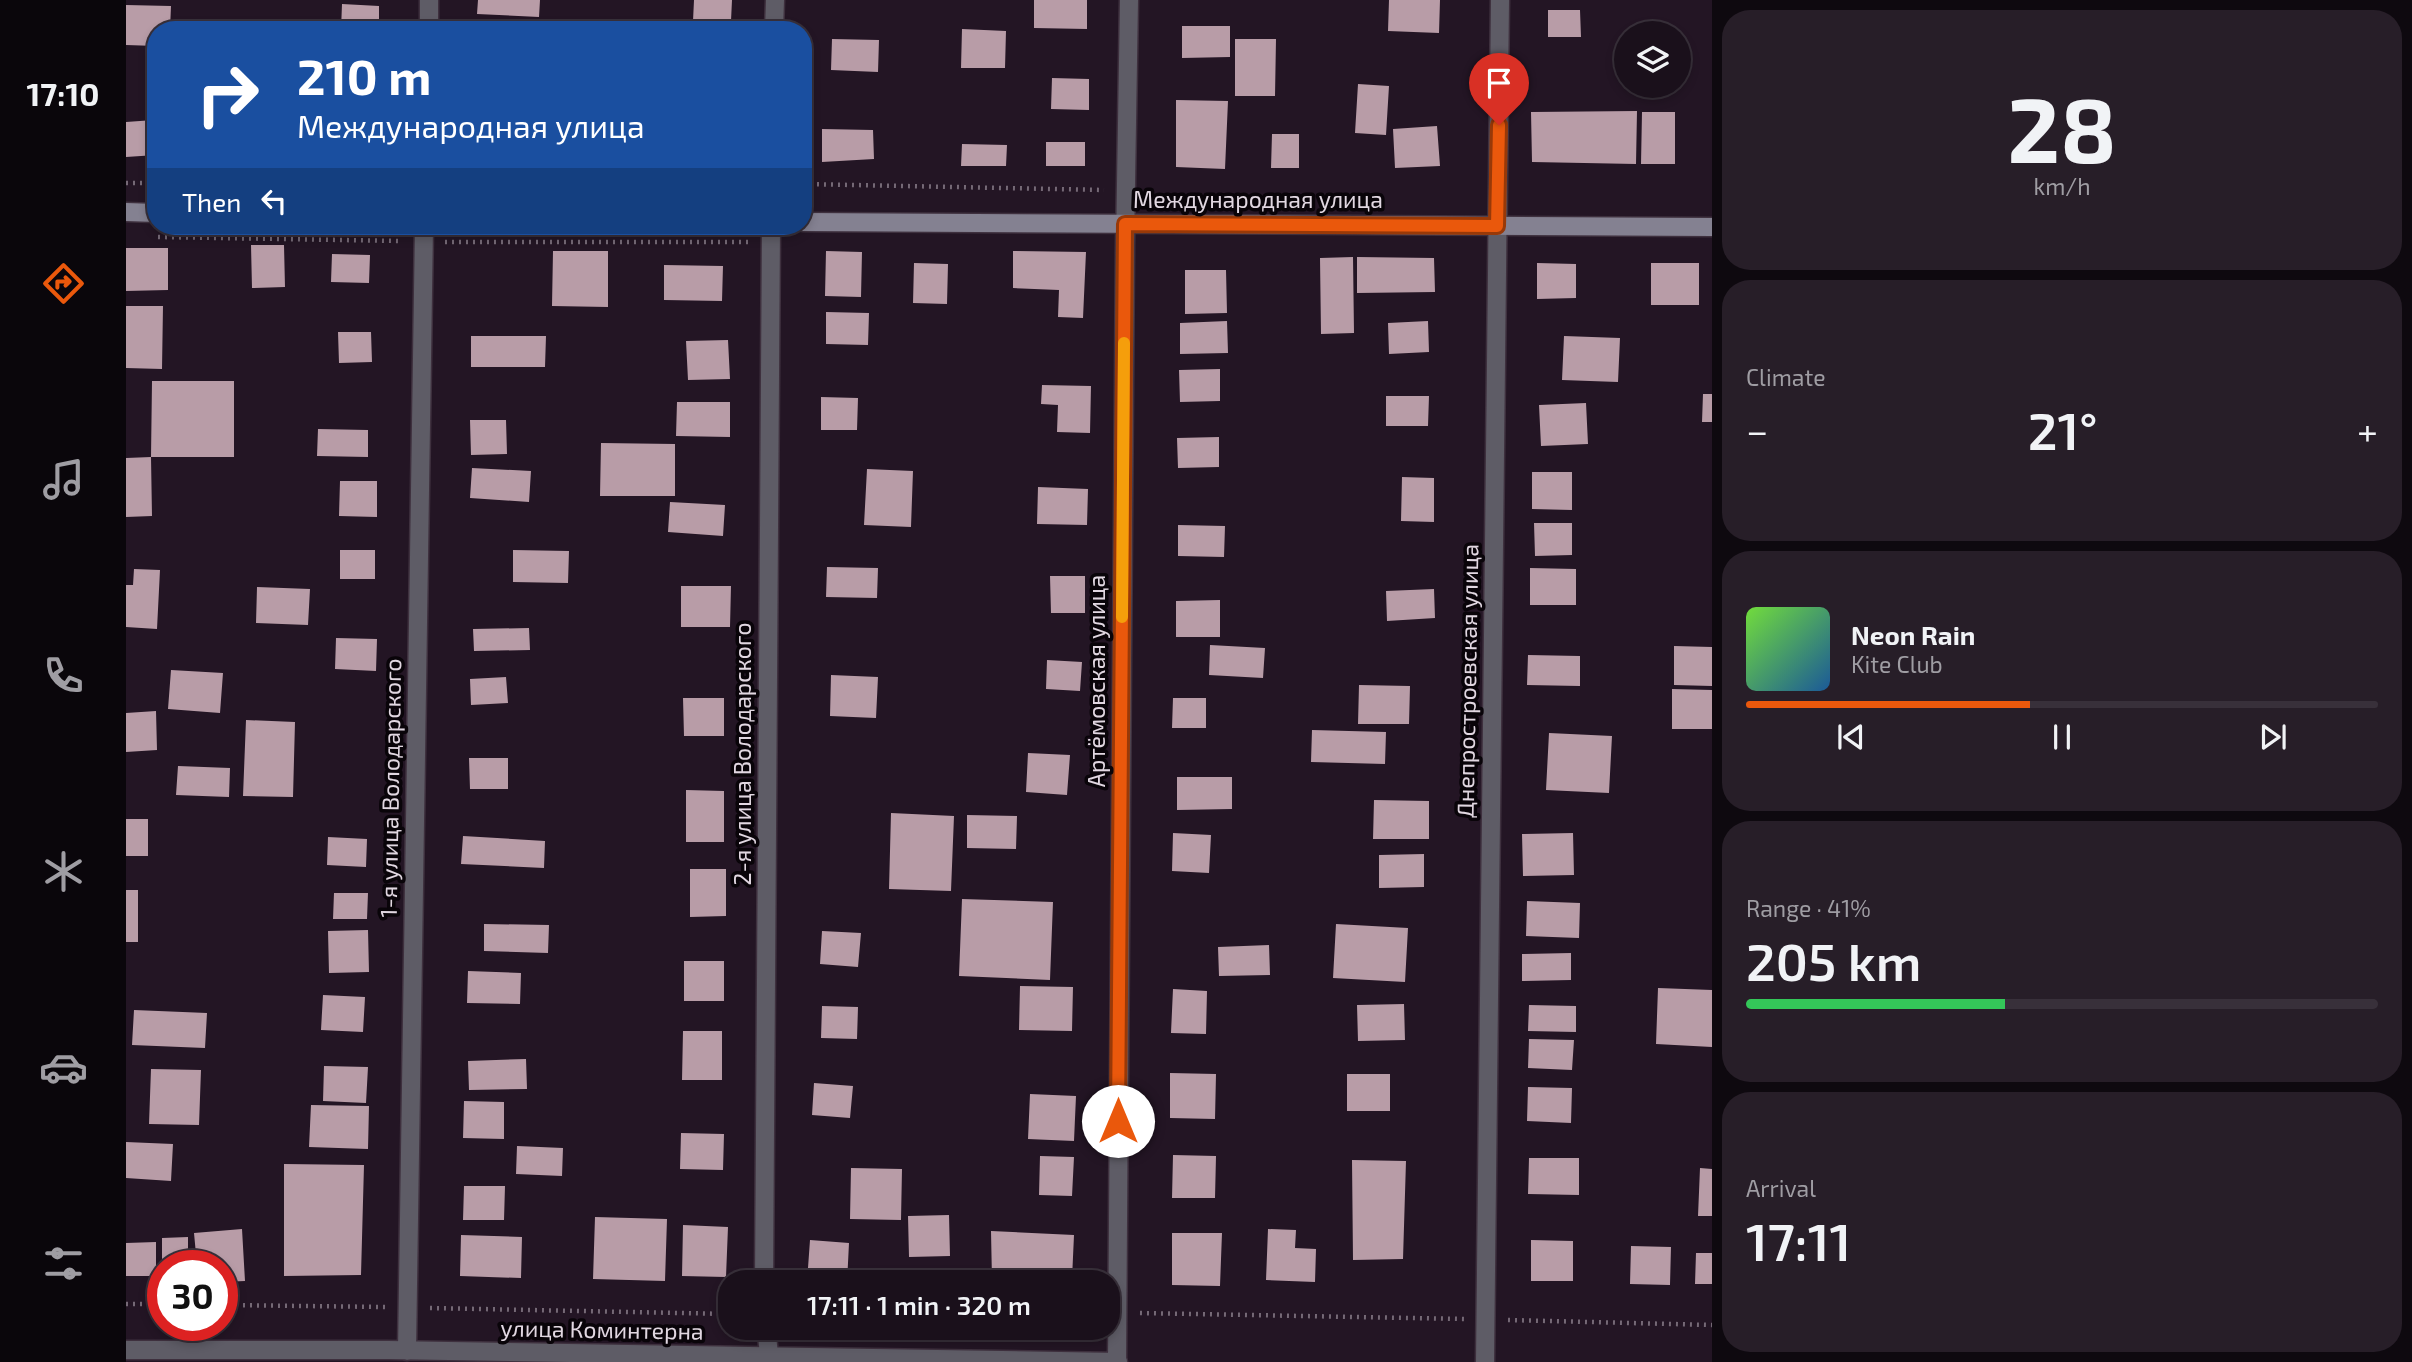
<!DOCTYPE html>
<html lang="en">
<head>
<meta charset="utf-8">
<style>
	:root { --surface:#1a101b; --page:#271e28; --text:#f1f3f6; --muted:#9f9da3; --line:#38303a; --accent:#ea580c }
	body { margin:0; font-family:"Exo 2",sans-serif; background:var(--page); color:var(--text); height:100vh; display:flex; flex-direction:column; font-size:26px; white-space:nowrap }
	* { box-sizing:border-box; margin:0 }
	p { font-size:23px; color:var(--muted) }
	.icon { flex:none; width:38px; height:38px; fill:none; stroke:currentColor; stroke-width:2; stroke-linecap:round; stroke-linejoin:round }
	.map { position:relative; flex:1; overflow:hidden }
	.panel { display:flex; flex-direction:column; gap:10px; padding:10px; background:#0e090f; width:700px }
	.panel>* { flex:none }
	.guide { position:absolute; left:21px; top:21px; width:665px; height:214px; border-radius:28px; box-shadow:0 4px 10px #0003,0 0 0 2px var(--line); background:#1a4fa0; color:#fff; overflow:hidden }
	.controls { position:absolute; left:1488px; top:21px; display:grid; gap:14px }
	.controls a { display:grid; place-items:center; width:77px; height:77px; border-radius:50%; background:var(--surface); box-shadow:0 4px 10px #0003,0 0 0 2px var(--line); font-size:35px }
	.speed { position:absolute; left:21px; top:1250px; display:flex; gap:14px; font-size:35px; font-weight:700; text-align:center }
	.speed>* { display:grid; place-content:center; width:91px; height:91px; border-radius:50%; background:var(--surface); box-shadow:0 4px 10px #0003,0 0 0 2px var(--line); line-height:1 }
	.speed .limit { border:10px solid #d22; background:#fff; color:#111 }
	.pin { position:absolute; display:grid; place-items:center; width:60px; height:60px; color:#fff; margin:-72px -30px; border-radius:50% 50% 50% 0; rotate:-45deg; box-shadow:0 0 7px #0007 }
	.pin .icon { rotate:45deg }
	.me { position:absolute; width:77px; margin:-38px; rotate:0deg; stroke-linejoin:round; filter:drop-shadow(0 0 5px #0008) }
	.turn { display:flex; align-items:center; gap:24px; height:147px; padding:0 35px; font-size:32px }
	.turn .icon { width:91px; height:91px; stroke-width:2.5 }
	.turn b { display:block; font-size:49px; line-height:60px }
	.then { display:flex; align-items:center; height:66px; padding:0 35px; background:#0003; gap:14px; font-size:26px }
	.big { font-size:52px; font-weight:600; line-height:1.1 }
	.panel .widget { flex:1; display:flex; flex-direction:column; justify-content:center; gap:10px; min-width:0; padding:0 24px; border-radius:28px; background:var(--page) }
	.panel .dial { align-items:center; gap:0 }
	.dial b { font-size:91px; line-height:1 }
	.song { display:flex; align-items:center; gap:21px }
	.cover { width:84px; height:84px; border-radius:10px; background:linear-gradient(135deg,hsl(100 70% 55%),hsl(210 70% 35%)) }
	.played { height:7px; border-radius:4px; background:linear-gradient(90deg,var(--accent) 45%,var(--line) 45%) }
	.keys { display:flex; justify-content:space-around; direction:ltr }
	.heat { display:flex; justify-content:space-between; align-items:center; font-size:38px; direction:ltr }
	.charge { height:10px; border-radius:5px; background:linear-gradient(90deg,#34c759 41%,var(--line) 0) }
	.trip { position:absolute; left:592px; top:1270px; width:402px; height:70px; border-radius:28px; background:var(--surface); box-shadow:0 4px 10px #0003,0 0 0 2px var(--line); font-weight:600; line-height:70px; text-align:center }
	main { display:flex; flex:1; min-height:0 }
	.tabs { display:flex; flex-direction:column; width:126px; justify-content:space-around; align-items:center; background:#0a060b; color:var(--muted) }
	.tabs .icon { width:49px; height:49px }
	.tabs .on { color:var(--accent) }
	.tabs b { font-size:32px; color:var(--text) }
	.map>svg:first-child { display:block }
	.building { fill:#b89ca7 }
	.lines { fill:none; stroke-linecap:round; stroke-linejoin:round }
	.minor-casing { stroke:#3e303e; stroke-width:21 }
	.secondary-casing { stroke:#3e303e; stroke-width:21 }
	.path { stroke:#756976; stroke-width:4.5; stroke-dasharray:2 5; stroke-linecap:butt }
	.minor { stroke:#5e5c66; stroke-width:18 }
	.secondary { stroke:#848191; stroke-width:18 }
	.route-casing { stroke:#983908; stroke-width:18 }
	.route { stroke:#ea580c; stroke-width:12 }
	.slow { stroke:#f59e0b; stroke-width:12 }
	.labels { text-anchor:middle; stroke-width:7; stroke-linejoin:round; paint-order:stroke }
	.street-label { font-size:23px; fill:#e1d7e1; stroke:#090409 }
</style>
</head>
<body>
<main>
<nav class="tabs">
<b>17:10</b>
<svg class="icon on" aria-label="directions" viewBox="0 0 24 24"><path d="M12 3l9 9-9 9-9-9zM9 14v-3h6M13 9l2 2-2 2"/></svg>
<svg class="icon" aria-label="music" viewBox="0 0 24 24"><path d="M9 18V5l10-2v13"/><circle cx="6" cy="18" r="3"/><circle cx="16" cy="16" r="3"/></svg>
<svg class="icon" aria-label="phone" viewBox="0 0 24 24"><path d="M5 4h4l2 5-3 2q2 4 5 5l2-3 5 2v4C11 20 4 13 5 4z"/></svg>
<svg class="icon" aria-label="climate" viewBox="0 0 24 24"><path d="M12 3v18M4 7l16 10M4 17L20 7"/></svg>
<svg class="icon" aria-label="car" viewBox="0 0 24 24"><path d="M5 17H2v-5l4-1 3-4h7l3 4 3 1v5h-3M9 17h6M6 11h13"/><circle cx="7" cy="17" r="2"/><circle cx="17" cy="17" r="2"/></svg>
<svg class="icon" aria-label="filters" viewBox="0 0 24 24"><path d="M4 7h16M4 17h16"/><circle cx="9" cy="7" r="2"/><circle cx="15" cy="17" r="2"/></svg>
</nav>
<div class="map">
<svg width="1586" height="1362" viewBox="0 0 1586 1362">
	<rect width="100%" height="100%" fill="#231524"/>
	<path class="building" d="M352,0H414L413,17L351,14Z
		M568,0H606L605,21H567Z
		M908,0H961V29L908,28Z
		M1263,0H1314L1313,33L1262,31Z
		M216,4L253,6V30H215Z
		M0,5L45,6L44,30H30V46L0,45Z
		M1422,10H1454L1455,37H1422Z
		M1056,26H1104V57L1056,58Z
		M836,29L880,31L879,68H835Z
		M706,39L753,40L752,72L705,70Z
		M1109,39H1150L1149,96H1109Z
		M926,78L963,79V110L925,109Z
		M1232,84L1263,86L1260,135L1229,133Z
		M1050,100L1102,101L1099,169L1050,167Z
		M1511,111L1510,164L1406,162L1405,112Z
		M1516,112H1549V164H1515Z
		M28,120L30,155L0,157V122Z
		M1311,126L1314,166L1269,168L1267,129Z
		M696,129L747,130L748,159L696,162Z
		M1146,134H1173V168H1145Z
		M920,142H959V166H920Z
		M836,144L881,145L880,166H835Z
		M125,245H158L159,287L126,288Z
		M0,248H42V290L0,291Z
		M427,251H482V307L426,306Z
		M700,251L736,252L735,297L699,296Z
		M887,251L960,252L957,318L932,317L933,290L887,288Z
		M206,254L244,255L243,283L205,282Z
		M1227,257L1228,333L1195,334L1194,258Z
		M1231,257L1308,258L1309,292L1231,293Z
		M788,263L822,264L821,304L787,303Z
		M1411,263L1450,264V298L1411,299Z
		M1525,263H1573V305H1525Z
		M538,265L597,266L596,301L538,300Z
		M1059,270H1100L1101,313L1059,314Z
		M0,306H37L36,369L0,368Z
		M700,312L743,313L742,345L700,344Z
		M1101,321L1102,353L1054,354V323Z
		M1302,321L1303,352L1263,354L1262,323Z
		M212,332H245L246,362L213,363Z
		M345,336H420L419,367H345Z
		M1438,336L1494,338L1492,382L1436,380Z
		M602,340L604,379L562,380L560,341Z
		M1094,369V401L1054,402L1053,370Z
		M26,381H108V457H25L26,516L0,517V458L25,457Z
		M916,385L965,386L964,433L931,432L932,405L915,404Z
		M1577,394H1586V422H1576Z
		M1260,396H1303L1302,426H1260Z
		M695,397L732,398L731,430H695Z
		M551,402H604V437L550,436Z
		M1460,403L1462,444L1415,446L1413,405Z
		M344,420H380L381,454L345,455Z
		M192,429L242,430V457L191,456Z
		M1093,437V467L1052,468L1051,438Z
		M475,443L549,444V496H474Z
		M346,468L405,471L403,502L344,498Z
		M741,469L787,471L785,527L738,525Z
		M1406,472H1446V510L1406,509Z
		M1276,477L1308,478V522L1275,521Z
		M214,481H251V517L213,516Z
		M912,487L962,489L961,525L911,524Z
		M544,502L599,505L597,536L542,532Z
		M1408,523H1446V555L1409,556Z
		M1052,525L1099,526L1098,557L1052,556Z
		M214,550H249V579H214Z
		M387,550L443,551L442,583L387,582Z
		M701,567L752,568L751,598L700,597Z
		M1404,568L1450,569V605H1404Z
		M8,569L34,570L31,629L0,627V585H7Z
		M924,576H959V613H925Z
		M555,586H605L604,627H555Z
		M131,587L184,589L182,625L130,623Z
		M1308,589L1309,618L1261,621L1260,591Z
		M1094,600V637H1050V601Z
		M403,628L404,650L348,651L347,629Z
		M210,638L251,639L250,671L209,669Z
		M1084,645L1139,648L1137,678L1083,675Z
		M1548,646L1586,647V686L1548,685Z
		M1402,655L1454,656V686L1401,685Z
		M921,660L956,662L954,691L920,689Z
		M45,670L97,673L94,713L42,709Z
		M705,675L752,677L750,718L704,716Z
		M380,677L382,703L345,705L344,679Z
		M1233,685L1284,686L1283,724H1232Z
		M1546,689L1586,690V729H1546Z
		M557,698H598V736H558Z
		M1047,698H1080V728H1046Z
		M30,711L31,750L0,752V713Z
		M120,720L169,722L167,797L117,796Z
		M1186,730L1260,732L1259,764L1185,762Z
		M1423,733L1486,736L1483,793L1420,790Z
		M902,753L944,755L941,795L900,792Z
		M343,758H382V789H344Z
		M52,766L104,768L103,797L50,795Z
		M1051,777H1106V809L1051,810Z
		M560,790L598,791V842H560Z
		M1248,800L1303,801V839H1247Z
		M765,813L828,816L825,891L763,889Z
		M841,815L891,816L890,849L841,848Z
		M0,819H22V856H0Z
		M1047,833L1085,835L1083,873L1046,871Z
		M1447,833L1448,875L1397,876L1396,834Z
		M337,836L419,841L418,868L335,864Z
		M202,837L241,839L240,867L201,865Z
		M1298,854V887L1253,888V855Z
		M564,869H600V916L564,917Z
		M0,890H12V942H0Z
		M208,893H242L241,919H207Z
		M836,899L927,902L924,980L833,976Z
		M1401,901L1454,903L1453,938L1400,936Z
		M358,924L423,925L422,953L358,951Z
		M1210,924L1282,928L1279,982L1207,978Z
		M242,930L243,972L203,973L202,931Z
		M696,931L735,933L732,967L694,964Z
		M1143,945L1144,975L1093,976L1092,947Z
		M1445,953V980L1396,981V954Z
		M558,961H598V1001H558Z
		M342,971L395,973L394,1004L341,1003Z
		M894,986L947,987L946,1031L893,1030Z
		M1532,988L1586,990V1047L1530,1044Z
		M1047,989L1081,991L1080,1034L1045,1033Z
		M197,995L239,997L237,1032L195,1030Z
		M1278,1004L1279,1040L1232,1041L1231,1005Z
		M1403,1005L1450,1006V1032L1402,1031Z
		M696,1006L732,1007L731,1039L695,1038Z
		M8,1010L81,1013L79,1048L6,1045Z
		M557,1031H596V1080H556Z
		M1403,1039L1448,1040L1446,1070L1402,1068Z
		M400,1059L401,1089L343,1090L342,1061Z
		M198,1066L242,1067L240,1103L197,1101Z
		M25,1069L75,1070L73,1125L23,1124Z
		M1044,1073L1090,1074L1089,1119L1044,1118Z
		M1221,1074H1264V1111H1221Z
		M688,1083L727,1086L724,1118L686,1115Z
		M1402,1087L1446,1088L1445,1123L1401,1121Z
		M904,1094L950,1096L948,1141L902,1139Z
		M338,1101L378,1102V1139L337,1138Z
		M185,1105L243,1106L242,1149L183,1147Z
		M555,1133L598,1134L597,1170L554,1169Z
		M0,1142L47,1144L45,1181L0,1178Z
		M391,1146L437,1148L436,1176L390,1174Z
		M1047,1155L1090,1156L1089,1198H1046Z
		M914,1156L948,1157L946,1196L913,1195Z
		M1403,1158H1453V1195L1402,1194Z
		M1226,1160L1280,1161L1277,1259L1227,1260Z
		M158,1164L238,1165L235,1275L158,1276Z
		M725,1168L776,1169L775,1220L724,1219Z
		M1574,1168L1586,1169V1216H1572Z
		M338,1186H379L378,1220H337Z
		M823,1215L824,1256L783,1257L782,1216Z
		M469,1217L541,1219L539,1281L467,1279Z
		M557,1225L602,1227L600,1277L556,1276Z
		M116,1229L119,1281L96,1282V1265H71L68,1233Z
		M1142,1229L1170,1230L1169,1248L1190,1249L1189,1282L1140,1280Z
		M865,1231L948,1235L946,1279L866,1280Z
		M1046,1233H1096L1094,1286L1046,1285Z
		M335,1235L396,1237L395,1278L334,1276Z
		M62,1237V1265H36V1238Z
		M684,1240L723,1243L721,1283L681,1282Z
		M1405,1240L1447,1241V1281H1405Z
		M30,1242V1276H0V1243Z
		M1505,1246L1545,1247L1544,1285L1504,1284Z
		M1570,1253H1586V1284H1569Z"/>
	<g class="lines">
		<g class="minor-casing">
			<path id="minor" d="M303,30V0
				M648,30L649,0
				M638,1283L645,226
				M640,1328L644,1362
				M0,1350H262L992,1362
				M281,1351L298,226
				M991,1362L999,245L1003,0
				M1359,1362L1374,0"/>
		</g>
		<g class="secondary-casing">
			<path id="secondary" d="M0,212L30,213
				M677,222L1586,227"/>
		</g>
		<path class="path" d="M0,183H30
			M677,184L978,190
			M32,237L276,241
			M319,242H622
			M0,1304H37
			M96,1305L260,1307
			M304,1308L604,1314
			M1014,1313L1338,1319
			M1382,1320L1586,1325"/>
		<use href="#minor" class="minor"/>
		<use href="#secondary" class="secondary"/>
	</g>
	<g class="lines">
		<g class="route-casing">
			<path id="route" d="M992,1121L999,224L1371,226L1373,125"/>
		</g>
		<use href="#route" class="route"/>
		<path class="slow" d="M996,617L998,343"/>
	</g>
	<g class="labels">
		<g class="street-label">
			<text x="1132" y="208">Международная улица</text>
			<text transform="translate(971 681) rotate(-90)" y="8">Артёмовская улица</text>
			<text transform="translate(1342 681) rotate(-89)" y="8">Днепростроевская улица</text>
			<text transform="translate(617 754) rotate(-90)" y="8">2-я улица Володарского</text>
			<text transform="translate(265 788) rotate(-89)" y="8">1-я улица Володарского</text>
			<text transform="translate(476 1330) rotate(1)" y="8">улица Коминтерна</text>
		</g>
	</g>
</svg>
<div class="controls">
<a><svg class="icon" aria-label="layers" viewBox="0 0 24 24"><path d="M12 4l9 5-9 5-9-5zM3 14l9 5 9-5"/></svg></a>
</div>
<div class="speed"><div class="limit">30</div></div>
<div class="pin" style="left:1373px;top:125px;background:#d93025"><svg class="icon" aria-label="arrive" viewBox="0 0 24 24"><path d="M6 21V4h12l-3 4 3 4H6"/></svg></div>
<svg class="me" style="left:992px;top:1121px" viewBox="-20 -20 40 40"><circle r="19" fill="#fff"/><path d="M0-13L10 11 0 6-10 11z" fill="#ea580c"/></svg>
<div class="trip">17:11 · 1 min · 320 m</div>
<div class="guide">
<div class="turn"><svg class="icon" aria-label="right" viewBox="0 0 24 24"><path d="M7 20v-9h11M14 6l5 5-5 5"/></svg><div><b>210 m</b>Международная улица</div></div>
<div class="then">Then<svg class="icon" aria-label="left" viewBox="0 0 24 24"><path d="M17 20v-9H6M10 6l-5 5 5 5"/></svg></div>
</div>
</div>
<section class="panel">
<div class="widget dial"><b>28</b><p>km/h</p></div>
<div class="widget"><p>Climate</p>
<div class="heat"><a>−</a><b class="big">21°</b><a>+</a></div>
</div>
<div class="widget">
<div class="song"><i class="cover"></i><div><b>Neon Rain</b><p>Kite Club</p></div></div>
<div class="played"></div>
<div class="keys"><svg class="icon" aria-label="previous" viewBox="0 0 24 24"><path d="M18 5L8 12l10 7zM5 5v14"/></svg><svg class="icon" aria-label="pause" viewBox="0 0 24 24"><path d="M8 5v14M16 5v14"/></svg><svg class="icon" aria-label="next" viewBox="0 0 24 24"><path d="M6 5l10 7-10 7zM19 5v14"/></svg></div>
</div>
<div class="widget"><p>Range · 41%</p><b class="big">205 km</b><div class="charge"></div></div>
<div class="widget"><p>Arrival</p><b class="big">17:11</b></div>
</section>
</main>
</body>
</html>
